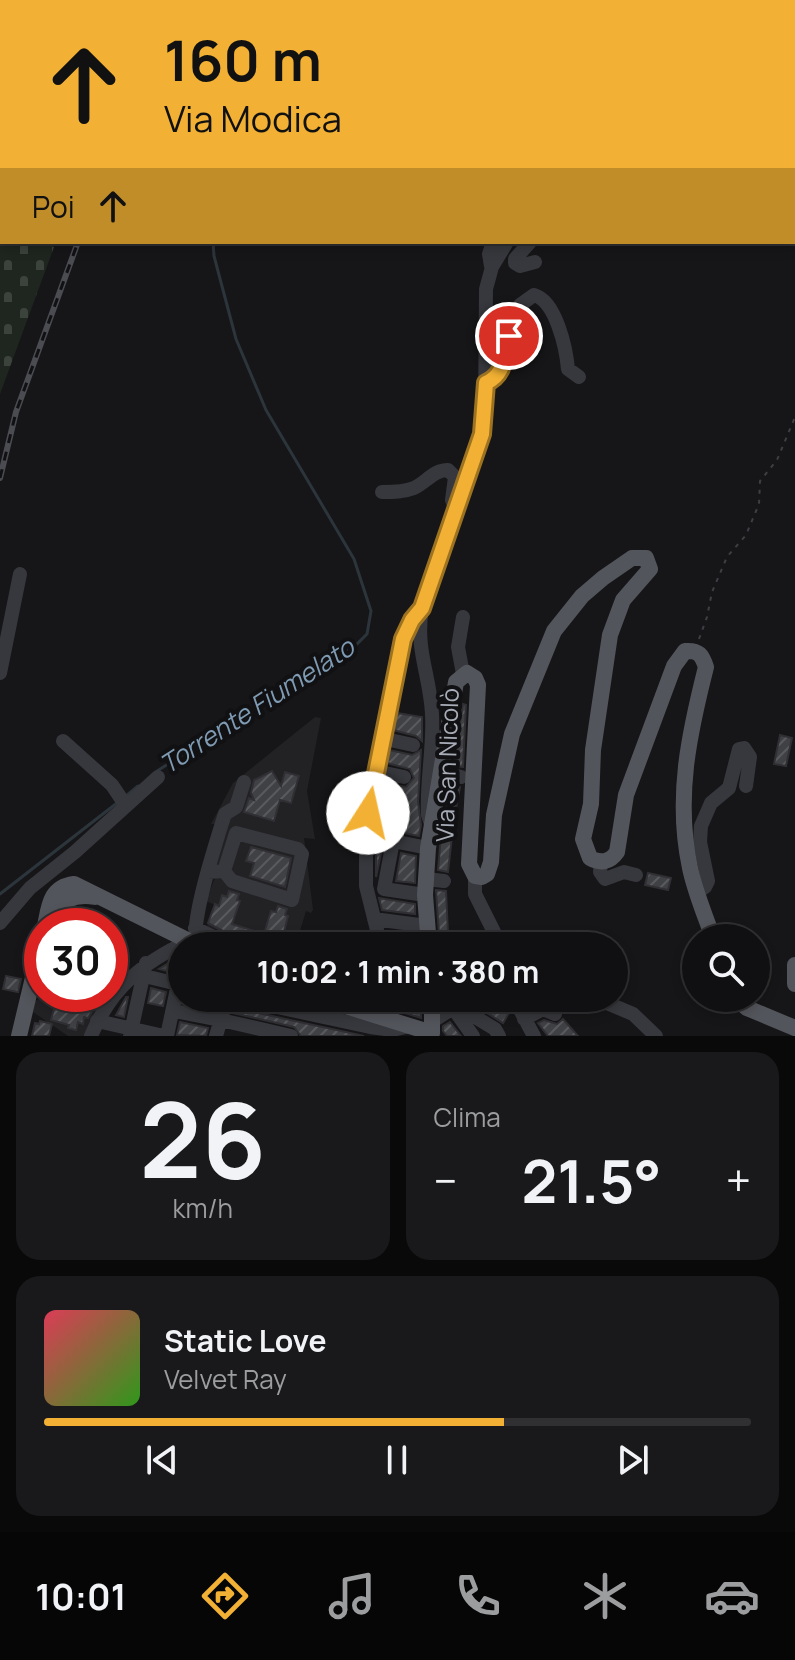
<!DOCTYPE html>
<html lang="it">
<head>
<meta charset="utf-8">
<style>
	:root { --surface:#101012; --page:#19191b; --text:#f1f3f6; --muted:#9c9d9f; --line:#303032; --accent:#f2b134 }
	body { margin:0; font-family:Manrope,sans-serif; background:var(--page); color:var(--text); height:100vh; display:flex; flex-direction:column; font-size:30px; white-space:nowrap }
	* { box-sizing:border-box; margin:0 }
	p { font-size:26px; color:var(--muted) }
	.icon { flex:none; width:44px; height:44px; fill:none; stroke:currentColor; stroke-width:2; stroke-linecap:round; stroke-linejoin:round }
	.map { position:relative; height:1036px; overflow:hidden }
	.panel { display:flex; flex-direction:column; gap:16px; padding:16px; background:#09090a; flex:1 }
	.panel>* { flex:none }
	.banner { position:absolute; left:0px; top:0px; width:796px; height:244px; box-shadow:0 4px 12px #0003,0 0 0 2px var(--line); background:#f2b134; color:#111; overflow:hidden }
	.controls { position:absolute; left:682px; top:924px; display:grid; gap:16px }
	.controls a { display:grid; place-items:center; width:88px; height:88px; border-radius:50%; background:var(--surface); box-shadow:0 4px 12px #0003,0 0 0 2px var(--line); font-size:40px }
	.speed { position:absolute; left:24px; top:908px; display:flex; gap:16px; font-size:40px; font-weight:700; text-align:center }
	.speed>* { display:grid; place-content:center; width:104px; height:104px; border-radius:50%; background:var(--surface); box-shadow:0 4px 12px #0003,0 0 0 2px var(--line); line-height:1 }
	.speed .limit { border:12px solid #d22; background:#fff; color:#111 }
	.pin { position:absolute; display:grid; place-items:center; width:68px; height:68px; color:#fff; margin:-34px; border:4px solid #fff; border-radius:50%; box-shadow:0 2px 8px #0007 }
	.me { position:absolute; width:88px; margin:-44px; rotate:10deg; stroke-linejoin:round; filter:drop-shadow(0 0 6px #0008) }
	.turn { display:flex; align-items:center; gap:28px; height:168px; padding:0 32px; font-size:36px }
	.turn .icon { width:104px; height:104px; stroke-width:2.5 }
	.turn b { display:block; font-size:56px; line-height:68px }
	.then { display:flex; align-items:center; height:76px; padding:0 32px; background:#0003; gap:16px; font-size:30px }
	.big { font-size:60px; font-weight:700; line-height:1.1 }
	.panel .tile { flex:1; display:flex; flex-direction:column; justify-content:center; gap:12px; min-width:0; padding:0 28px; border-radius:24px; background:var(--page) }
	.panel .dial { align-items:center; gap:0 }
	.dial b { font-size:104px; line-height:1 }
	.song { display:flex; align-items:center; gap:24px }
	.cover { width:96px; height:96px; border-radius:12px; background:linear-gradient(135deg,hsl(350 70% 55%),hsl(110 70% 35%)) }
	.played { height:8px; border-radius:4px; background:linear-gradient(90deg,var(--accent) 65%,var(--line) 65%) }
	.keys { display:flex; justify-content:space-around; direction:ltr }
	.heat { display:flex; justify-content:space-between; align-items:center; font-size:44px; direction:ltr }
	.panel .tiles { flex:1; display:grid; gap:16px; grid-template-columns:1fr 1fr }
	.tile:last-child { grid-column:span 2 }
	.trip { position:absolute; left:168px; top:932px; width:460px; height:80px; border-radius:40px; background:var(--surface); box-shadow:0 4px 12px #0003,0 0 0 2px var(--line); font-weight:700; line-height:80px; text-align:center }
	.tab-bar { display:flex; height:128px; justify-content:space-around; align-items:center; background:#060607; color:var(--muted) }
	.tab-bar .icon { width:56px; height:56px }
	.tab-bar .selected { color:var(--accent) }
	.tab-bar b { font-size:36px; color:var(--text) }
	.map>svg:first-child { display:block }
	.built { fill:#222225 }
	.cemetery { fill:url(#cemetery-stones) }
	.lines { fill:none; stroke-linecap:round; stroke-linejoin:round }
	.stream { stroke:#2c353c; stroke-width:3 }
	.building { fill:url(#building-hatch); stroke:#303034; stroke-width:2 }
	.path { stroke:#3d3f44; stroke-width:2; stroke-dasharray:4 6; stroke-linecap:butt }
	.minor { stroke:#37383d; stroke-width:14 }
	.major { stroke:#53555c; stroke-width:16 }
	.rail-casing { stroke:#4a4c52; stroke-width:6 }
	.rail { stroke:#111113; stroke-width:3; stroke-dasharray:9; stroke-linecap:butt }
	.route-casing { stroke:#9d7322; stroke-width:20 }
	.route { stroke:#f2b134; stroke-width:14 }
	.labels { text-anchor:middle; stroke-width:8; stroke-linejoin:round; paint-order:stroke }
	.street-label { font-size:24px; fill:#a8adb8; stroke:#111113 }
	.water-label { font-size:26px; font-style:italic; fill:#7f9bb3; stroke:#111113 }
</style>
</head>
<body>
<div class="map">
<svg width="795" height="1036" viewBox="0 0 795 1036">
	<defs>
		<pattern id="cemetery-stones" width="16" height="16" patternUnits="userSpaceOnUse" patternTransform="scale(2)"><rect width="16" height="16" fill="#1e261f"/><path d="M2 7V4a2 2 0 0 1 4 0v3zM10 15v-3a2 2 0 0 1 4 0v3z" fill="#3c433d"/></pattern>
		<pattern id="building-hatch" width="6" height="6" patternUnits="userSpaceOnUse" patternTransform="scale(2)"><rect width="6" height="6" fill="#404145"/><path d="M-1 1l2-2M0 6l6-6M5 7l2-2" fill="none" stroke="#595a5e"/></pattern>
	</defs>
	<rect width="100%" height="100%" fill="#161618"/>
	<path class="built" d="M315,717L321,718L307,791L315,839L304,838L313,910L311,913L306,911L296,944L302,946H257L216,934L217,930L207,926L215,905L206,901L216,875L215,824H211L233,783Z
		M42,974V994H107L84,1036H68L33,1012L35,1001L39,999L41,992L38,988Z"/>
	<path class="cemetery" d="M0,227L2,242H40L54,247L0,394Z"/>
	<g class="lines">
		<path class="stream" d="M263,2L264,0
			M157,771L355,646L367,634L371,611L354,559L266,410L236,339L214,256L213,242
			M126,796L138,786
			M0,894L117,803"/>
	</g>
	<path class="building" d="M463,704L466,705L463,767L453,766Z
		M397,713L422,717V741L416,736L393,730Z
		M780,735L792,738L786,766L774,764Z
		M389,750L412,755L421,750L418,802L421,825L419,836L394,831L385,835L376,877V836L379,815L396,817L403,808L399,799L382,795L384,783L406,787L414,778L410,769L387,763Z
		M272,771L281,786L285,772L299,776L291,803L280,800L274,821L244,812L249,798L254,800L251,793L254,780Z
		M450,785L460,787L454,819L445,816Z
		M441,836H452L448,872L438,870Z
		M251,847L291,858L285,887L250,876L254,863L246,861Z
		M401,853L416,856L415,883L396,881Z
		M648,873L671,878L668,890L645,885Z
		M436,890L446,891L448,933L439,934Z
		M229,891L239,894L237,900L240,901L232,924L264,934L271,911L276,912L278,906L287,909L285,915L288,916L282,940L296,944V946H257L242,941L208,923L215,904L219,906L222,895L227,897Z
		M379,898L415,904V914L382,910Z
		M388,931L417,935L418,945L391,946Z
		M182,957V975L159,969L177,958Z
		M6,976L21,979L18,992L3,989Z
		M151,988L166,992L163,1006L148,1003Z
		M63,994H86L85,998L94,1000L91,1013L88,1018L84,1017L83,1024L78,1022L76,1030L68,1028L69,1025L51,1020L56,1001L61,1002Z
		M126,997H128L124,1017L116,1015Z
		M185,998L197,1000L198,998H217L214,1009L184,1003Z
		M410,998H421V1018L402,1012L406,1000Z
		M463,998H487L509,1013L503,1023Z
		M235,1008L364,1036H301L294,1027L233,1013Z
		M563,1019L578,1036H548L538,1023L544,1020L557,1024Z
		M40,1021L52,1024L49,1036H32L35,1023L39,1024Z
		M180,1022L208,1028L206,1036L177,1035Z
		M450,1022L461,1036H447L443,1031V1026Z"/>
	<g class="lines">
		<path class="path" d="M704,2L705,0
			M699,639L707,617L712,592L727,557L746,535L759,504L760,481L777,460L795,417"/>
		<path class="minor" d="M392,0L393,2
			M519,0V2
			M530,242L515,259V263L520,266L535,262
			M491,266L489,254L493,242
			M503,357L520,305L534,295C556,301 566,348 568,369L579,377
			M486,383C499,377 502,372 503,357H510
			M382,492C393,492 404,492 414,488C427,482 433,470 448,470L455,477L452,500L455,508
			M0,673L20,574
			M463,674L458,647L463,617
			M381,738L413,745
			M63,741L112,785L126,806
			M375,771L404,777
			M441,774L461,777
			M370,803L393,807
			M448,827L431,824L428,815C426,781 434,748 432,714C430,674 415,651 422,608L482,434L485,415L486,289L492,267L507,242
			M601,862L600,872L605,879L624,872L636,875
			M208,872L224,871L232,881L292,900L302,854L298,849L236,833L224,871
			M475,876V894L501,946
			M426,879L444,881
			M697,893L705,887L708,881L700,842L701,826L711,803L729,788L739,749L744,748L750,757L746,786
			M425,895L384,889L393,841L428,848
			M374,919L427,926
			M0,923L30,888L75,852L158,777
			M195,928L233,946
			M196,944C191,920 214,849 222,823L225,814L236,807L244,782
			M381,946L366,886V835L381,738L403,639L412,620L421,610
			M429,946L446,943
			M136,974L182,985
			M236,998L370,1027L392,1030L410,1026
			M444,998L495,1029L499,1036
			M595,998L633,1014L656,1036
			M508,1000L519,1008L534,1036
			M174,1011L215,1019
			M524,1019L543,1009L555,1014
			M221,1020L291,1036
			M388,1020L396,998
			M97,1021L164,1036
			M433,1021L453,1008L473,1036
			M91,1036C111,988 143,962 189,941
			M130,1036L146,963
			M167,1036L178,984
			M216,1036L227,998"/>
		<path class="major" d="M48,919C59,901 74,893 95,897
			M45,926C49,906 50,887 74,884L199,946
			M429,946L425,895L428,848L456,682L467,673L475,678L478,685L469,864L475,876L482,877L487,874L491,862L494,815L512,734L554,631L582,596L603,578L632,558H646L650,569L623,600L610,635L593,750L591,804L583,839L590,858C601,864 610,862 617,852L626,795L674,666L685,651C699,650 702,655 706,667C689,734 675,798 690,868C695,892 705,915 713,938
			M795,965V984
			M320,998L432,1033V998
			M735,998L747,1008L795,1028
			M19,1036L42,940"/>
		<g class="rail-casing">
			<path id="rail" d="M142,0V2
				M0,478L16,412L78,242"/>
		</g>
		<use href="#rail" class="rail"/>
	</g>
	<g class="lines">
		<g class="route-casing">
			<path id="route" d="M368,813L403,639L412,620L422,608L482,434L486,383C506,374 503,356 509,336"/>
		</g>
		<use href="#route" class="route"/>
	</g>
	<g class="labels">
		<g class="street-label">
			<text transform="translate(448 765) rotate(-88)" y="8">Via San Nicolò</text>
		</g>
		<g class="water-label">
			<text transform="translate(257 706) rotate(-33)" y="9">Torrente Fiumelato</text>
		</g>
	</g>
</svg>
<div class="controls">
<a><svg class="icon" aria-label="search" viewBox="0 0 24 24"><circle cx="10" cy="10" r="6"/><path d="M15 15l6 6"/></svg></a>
</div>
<div class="speed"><div class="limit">30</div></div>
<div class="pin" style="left:509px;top:336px;background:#d93025"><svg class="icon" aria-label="arrive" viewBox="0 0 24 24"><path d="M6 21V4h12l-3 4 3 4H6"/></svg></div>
<svg class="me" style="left:368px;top:813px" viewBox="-20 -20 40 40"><circle r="19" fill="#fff"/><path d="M0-13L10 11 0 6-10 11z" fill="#f2b134"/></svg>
<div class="trip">10:02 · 1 min · 380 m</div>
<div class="banner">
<div class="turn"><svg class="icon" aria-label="ahead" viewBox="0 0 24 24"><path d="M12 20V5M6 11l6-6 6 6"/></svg><div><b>160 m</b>Via Modica</div></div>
<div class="then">Poi<svg class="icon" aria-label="ahead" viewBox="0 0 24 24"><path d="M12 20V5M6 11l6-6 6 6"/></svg></div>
</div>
</div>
<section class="panel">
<div class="tiles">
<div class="tile dial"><b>26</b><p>km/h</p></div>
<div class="tile"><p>Clima</p>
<div class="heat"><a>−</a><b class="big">21.5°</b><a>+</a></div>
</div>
<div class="tile">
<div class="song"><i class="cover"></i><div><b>Static Love</b><p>Velvet Ray</p></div></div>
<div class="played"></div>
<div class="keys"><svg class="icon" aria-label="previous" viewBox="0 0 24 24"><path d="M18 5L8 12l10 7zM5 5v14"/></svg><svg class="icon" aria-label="pause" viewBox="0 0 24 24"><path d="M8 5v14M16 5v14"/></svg><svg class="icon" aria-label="next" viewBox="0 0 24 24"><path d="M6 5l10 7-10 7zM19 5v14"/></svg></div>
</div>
</div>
</section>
<nav class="tab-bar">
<b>10:01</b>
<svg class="icon selected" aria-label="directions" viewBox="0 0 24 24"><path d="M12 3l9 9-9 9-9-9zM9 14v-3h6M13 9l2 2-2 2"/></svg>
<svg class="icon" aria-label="music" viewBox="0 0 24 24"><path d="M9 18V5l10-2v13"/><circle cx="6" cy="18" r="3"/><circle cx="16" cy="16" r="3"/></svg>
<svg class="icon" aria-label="phone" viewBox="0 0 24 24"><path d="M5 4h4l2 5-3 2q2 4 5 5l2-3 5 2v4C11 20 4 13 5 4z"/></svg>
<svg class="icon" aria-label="climate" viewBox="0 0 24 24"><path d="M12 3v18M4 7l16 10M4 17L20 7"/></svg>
<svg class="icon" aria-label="car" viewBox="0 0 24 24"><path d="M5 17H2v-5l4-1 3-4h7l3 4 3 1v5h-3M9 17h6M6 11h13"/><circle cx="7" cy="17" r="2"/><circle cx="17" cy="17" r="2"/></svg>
</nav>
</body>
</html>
